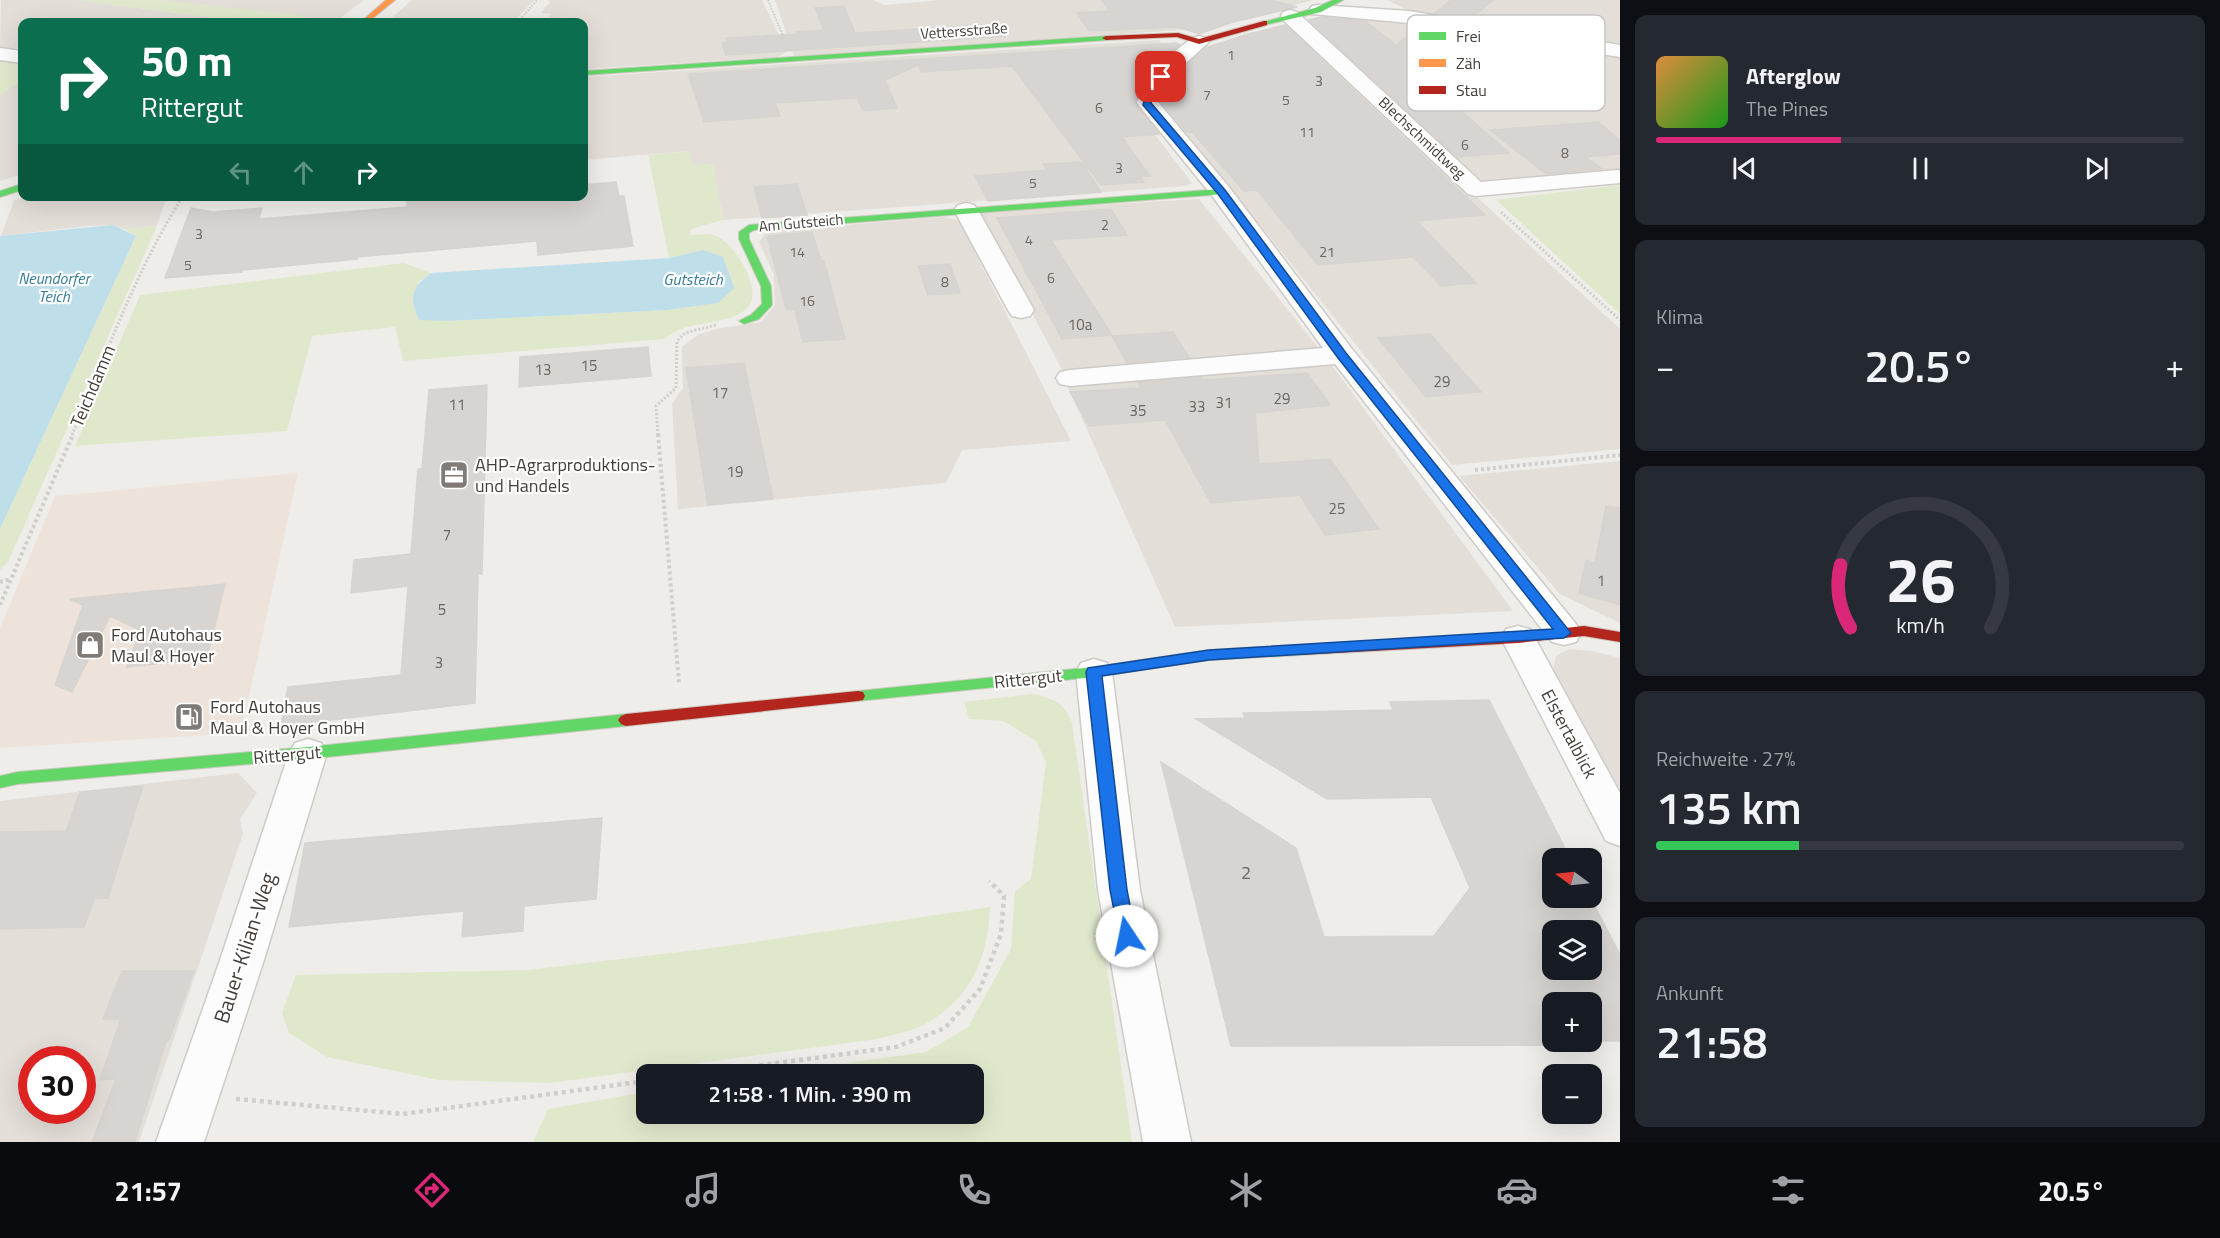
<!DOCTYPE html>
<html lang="de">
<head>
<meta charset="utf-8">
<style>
	:root { --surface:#171b24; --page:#242831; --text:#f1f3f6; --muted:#9ea1a6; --line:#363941; --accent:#db2777 }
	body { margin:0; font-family:"Titillium Web",sans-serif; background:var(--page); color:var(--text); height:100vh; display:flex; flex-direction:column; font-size:22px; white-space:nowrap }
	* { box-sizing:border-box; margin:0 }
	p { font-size:20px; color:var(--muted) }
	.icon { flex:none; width:33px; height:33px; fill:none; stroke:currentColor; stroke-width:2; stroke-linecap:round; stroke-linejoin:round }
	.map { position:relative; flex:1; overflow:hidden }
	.drawer { display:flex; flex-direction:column; gap:15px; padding:15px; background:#0d0f14; width:600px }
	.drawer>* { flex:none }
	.guide { position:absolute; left:18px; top:18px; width:570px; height:183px; border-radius:12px; box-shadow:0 6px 24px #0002; background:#0b6e4f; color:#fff; overflow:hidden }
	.needle { width:39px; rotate:285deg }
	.buttons { position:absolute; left:1542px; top:848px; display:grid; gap:12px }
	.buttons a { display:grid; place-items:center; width:60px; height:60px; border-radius:12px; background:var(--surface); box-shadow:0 6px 24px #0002; font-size:30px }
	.speed { position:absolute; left:18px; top:1046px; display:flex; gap:12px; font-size:30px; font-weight:700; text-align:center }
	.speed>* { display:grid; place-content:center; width:78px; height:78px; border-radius:50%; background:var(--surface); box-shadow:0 6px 24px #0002; line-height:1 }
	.speed .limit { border:9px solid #d22; background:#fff; color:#111 }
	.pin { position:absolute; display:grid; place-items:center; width:51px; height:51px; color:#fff; margin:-26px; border-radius:12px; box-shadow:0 3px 9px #0006 }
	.me { position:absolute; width:66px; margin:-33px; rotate:349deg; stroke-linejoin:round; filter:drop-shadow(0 0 4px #0008) }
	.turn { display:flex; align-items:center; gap:21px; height:126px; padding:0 24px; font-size:27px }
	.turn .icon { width:78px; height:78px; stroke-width:2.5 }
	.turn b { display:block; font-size:42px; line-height:51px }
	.lanes { display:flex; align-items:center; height:57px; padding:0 24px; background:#0003; justify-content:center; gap:30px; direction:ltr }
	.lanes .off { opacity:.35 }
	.big { font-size:45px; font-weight:600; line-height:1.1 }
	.drawer .widget { flex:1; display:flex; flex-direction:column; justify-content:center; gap:9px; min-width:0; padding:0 21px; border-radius:12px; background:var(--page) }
	.drawer .dial { align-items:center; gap:0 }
	.dial svg { height:156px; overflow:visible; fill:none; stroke:var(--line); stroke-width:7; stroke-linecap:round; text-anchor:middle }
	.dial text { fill:var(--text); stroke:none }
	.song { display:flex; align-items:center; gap:18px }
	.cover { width:72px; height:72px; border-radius:9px; background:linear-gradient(135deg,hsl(30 70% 55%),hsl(120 70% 35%)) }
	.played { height:6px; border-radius:3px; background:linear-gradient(90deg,var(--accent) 35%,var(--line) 35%) }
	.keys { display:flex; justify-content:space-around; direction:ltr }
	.heat { display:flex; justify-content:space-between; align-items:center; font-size:33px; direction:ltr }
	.charge { height:9px; border-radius:4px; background:linear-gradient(90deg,#34c759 27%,var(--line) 0) }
	.trip { position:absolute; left:636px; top:1064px; width:348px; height:60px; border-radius:12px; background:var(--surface); box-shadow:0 6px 24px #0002; font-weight:600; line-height:60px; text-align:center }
	.tab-bar { display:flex; height:96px; justify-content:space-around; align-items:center; background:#090b0e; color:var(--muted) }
	.tab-bar .icon { width:42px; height:42px }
	.tab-bar .on { color:var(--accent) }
	.tab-bar b { font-size:27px; color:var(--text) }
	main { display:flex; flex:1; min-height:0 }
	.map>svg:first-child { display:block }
	.residential { fill:#e3ded8; fill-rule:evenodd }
	.commercial { fill:#eee3db }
	.green { fill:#e0e8cc }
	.water { fill:#bedeea }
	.building { fill:#d7d4d1; stroke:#d7d4d0; stroke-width:1.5; fill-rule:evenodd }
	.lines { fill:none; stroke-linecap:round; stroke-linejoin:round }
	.street-casing { stroke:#cdcbc8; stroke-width:3 }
	.fast-casing { stroke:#cec9c1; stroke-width:2 }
	.slow-casing { stroke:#cec9c1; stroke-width:2 }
	.jam-casing { stroke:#cec9c1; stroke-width:2 }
	.path-far3 { stroke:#d1cdcb; stroke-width:2; stroke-dasharray:1.5 1.5; stroke-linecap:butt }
	.path-far2 { stroke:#d1cdcb; stroke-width:3; stroke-dasharray:2 2; stroke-linecap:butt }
	.path-far1 { stroke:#d1cdcb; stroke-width:4; stroke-dasharray:3 3; stroke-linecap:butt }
	.path { stroke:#d1cdcb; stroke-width:4.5; stroke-dasharray:4 4; stroke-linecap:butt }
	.street { fill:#fdfcfc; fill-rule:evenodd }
	.fast { fill:#63d668; fill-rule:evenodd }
	.slow { fill:#ff974d; fill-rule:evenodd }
	.jam { fill:#b3261e; fill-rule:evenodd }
	.route { fill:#1a73e8; stroke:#114b97; stroke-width:1.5 }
	.labels { text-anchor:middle; stroke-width:4.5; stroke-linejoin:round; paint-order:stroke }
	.far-number-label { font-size:14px; fill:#6b645f }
	.far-street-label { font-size:15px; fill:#453d37; stroke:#fff }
	.number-label { font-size:15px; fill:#6b645f }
	.far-water-label { font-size:16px; font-style:italic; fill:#357c98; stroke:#fff }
	.street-label { font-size:18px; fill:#453d37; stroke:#fff }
	.poi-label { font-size:18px; fill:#453d37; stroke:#fff; text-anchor:start }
	.near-number-label { font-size:18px; fill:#6b645f }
	.near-street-label { font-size:21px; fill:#453d37; stroke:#fff }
	.key { fill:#fff; stroke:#c7c5c3; stroke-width:1.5 }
	.key-label { font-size:16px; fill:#453d37 }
</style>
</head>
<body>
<main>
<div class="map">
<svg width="1620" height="1142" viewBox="0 0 1620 1142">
	<rect width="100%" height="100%" fill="#efedea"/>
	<path class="residential" d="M1,0H77L247,22H22V47L0,50Z
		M157,0H364L335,22Z
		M412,0H534L513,22H387Z
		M548,0H762L778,34L775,41L782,44L785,53L777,57L584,69V22H526L529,18L547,19L551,14L541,13L550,2Z
		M775,0H873L885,5L941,0H1313L1210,28L794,56Z
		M1387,0H1620V46L1418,15Z
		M1352,17L1409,21L1620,54V171L1477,181L1302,24L1329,18Z
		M1291,25L1620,329V449L1452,465L1163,104L1164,91L1195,58L1219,44Z
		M1159,40L1169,52L1133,91L1125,96L1192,183L1186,186L723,220L713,165H691L688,151L584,160V77Z
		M22,80V174L0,181V95Z
		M25,197H171L164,204L157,226L124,229L113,225L87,226L1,236L14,200Z
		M1199,199L1321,351L1064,373L978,212Z
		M945,217L959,221L1071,441L962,450L946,483L678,509L672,404L683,388L682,347L699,334L721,328L761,322L775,305L774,275L759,242L767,231Z
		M1328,360L1513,611L1175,627L1067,385Z
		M1620,461V623L1560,594L1459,476Z
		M1569,649L1592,651L1620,658V790L1553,670L1556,656Z
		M238,773L257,793L240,819L243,834L139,1142H0V801ZM32,1059H82V1110H32Z"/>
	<path class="commercial" d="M298,473L241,733L0,748V628L55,496Z"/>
	<path class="green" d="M77,0H157L299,15L321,22H247Z
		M0,58L22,60V80L0,95Z
		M689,151L692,165L713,164L723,220L691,229L690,235C697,235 706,233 713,235C733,239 763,289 749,306C731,328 687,317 665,339L403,361L395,327L312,336L287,431L75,446L140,295L404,263L431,273L418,282L447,321L668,310L718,303L703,250L669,258L648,155Z
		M1620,185V314L1496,200Z
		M157,226L8,562L0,570V529L136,236L124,229Z
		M1032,694C1054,699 1063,701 1072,723L1132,1142H533L548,1109L646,1092V1113H974V1074H767L926,1052L968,1027L1011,949L1015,891L1031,879L1046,762L1036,741L1003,721L969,719L964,702Z
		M990,907C988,959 971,1000 922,1026C909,1032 892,1035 878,1039L550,1083L439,1080L327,1057L289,1033L282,1013L296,975L527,970L713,948Z"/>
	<path class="water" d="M113,225L136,236L0,529V236Z
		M703,250L723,257L734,288L718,303L668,310L447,321L419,320C409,297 411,288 431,273L669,258Z"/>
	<path class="building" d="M1101,0H1272L1297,7L1233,22L1199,34L1178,27L1089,31L1077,13L1110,11Z
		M1451,0H1493L1471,19L1435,13Z
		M844,6L855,33L996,24L1005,36L726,55L722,43H728L726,38L798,34L797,32L824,30L815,8Z
		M1321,17L1365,21L1396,45L1418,27L1454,32L1418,62L1430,72L1418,73L1509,153L1457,157L1309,20Z
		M1285,25L1485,215L1417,221L1476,283L1441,286L1413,257L1318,265L1257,190L1244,191L1192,132H1186L1161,102L1169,81L1205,48L1248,34Z
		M1176,43L1180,45L1157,64L1143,81L1135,102L1159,134L1122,137L1150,176H1140L1144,182L1101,185L1012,66L922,72L918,65L885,80L897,108L863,111L857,98L775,103L780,116L704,122L688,74Z
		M1598,122L1620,140V154L1586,157L1602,169L1546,174L1490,130Z
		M1082,162L1101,192L988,201L975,176L1047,170L1043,164Z
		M616,182L619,196H624L633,246L538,255L537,241L357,257V259L243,270L242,272L165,278L191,208L213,212L262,208L259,219L407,207V198L422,196H584V185Z
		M797,184L807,215L762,218L754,187Z
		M1111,209L1127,235L1051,240L1112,335L1062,339L997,218Z
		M812,232L821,261H824L845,339L803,342L795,310L786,309L767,236Z
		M950,264L960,293L928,295L918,266Z
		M1173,332L1189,357L1127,363L1112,336Z
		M1430,334L1481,392L1426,397L1378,338Z
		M648,347L651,376L519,387L520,357Z
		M744,363L773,499L708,505L686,368Z
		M1307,373L1330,405L1255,413L1259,464L1330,459L1379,529L1325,535L1300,495L1211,503L1165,420L1089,426L1070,392L1141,388L1138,383L1201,377L1203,380Z
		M487,385L482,574H478L475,703L281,726L288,687L401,675L408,586L351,593L354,560L411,554L418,469H422L429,390Z
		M1606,506L1620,508V605L1579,593L1586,560L1595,563Z
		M225,584L207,658L127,667L140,630L110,616L72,692L55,685L83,605L69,599Z
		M1489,700L1570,858H1552V897H1590L1620,955V1041H1575L1577,1045L1231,1046L1161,762L1296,848L1324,937L1434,936L1470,888L1431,797L1327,799L1196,719L1245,718L1243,713L1393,710L1390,702ZM1552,930H1592V969H1552ZM1552,1002H1592V1041H1552Z
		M143,786L108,898L94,899L84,927L0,929V832L66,831L80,792Z
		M602,818L596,899L524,906L523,931L462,937L464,911L289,927L305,843Z
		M122,971H194L169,1040L166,1041L135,1142H92L116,1079L100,1080L121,1019H103Z"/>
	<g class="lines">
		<g class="street-casing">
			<path id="street" d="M1318,5L1409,11L1620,45V57L1409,23L1312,14L1309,10L1312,6Z
				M1290,10L1297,12L1481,182L1618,170L1620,171V183L1476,196L1468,194L1283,20L1281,16L1283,12Z
				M1199,36L1206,38L1209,42L1167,80L1158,102L1229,187L1352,349L1576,624L1581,633L1576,642L1564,645L1552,642L1335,364L1070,386L1060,384L1056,378L1060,372L1070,370L1323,348L1213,197L1137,103C1144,73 1169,56 1192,38Z
				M0,48L22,51V63L0,60Z
				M966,203L974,205L978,210L1034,310L1030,316L1021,318L1012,316L1008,310L954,210L958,205Z
				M1518,626L1530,629L1620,793V846L1606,841L1501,638L1506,629Z
				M1094,659L1107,663L1112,672L1140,890L1191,1142H1143L1098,890L1076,672L1081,663Z
				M308,739L321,743L327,753L263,963L204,1142H156L219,963L289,753L295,743Z"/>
		</g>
		<g class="fast-casing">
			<path id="fast" d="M1333,0H1343L1321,12L1264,25L1260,23L1315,8Z
				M1106,36H1109V40L584,75V71Z
				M22,184V190L0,197V191Z
				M1221,189L1226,192L1224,194L754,230L749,233V239L771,286L772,305L759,319L744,324L739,321L751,315L762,304L761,286L739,239V232L749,225Z
				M1300,645L1305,646L1307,650L1305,654L1300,655L1209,660L1094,677L858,701L853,700L851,696L853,692L858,691L1094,667L1209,650Z
				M626,714L631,716L634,720L631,724L626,726L308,759L18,784L0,788V776L18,772L308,747Z"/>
		</g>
		<g class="slow-casing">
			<path id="slow" d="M386,0H395L368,22H361Z"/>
		</g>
		<g class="jam-casing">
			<path id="jam" d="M1264,21H1267V25L1199,44L1177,37L1106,40L1102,38L1106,36L1178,33L1199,39Z
				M1584,626L1620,632V642L1584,636L1518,643L1300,655L1295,654L1293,650L1295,646L1300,645L1518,633Z
				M858,691L863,692L865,696L863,700L858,701L626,726L621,724L618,720L621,716L626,714Z"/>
		</g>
		<path class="path-far3" d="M768,0L783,36
			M518,22L537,0"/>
		<path class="path-far2" d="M1501,212L1620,320
			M72,435C106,355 136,270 183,196
			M658,435L656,406L676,388L677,341L685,333L716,325"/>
		<path class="path-far1" d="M658,434L679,683
			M1475,470L1620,455
			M0,582L11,579
			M0,605L73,434"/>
		<path class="path" d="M696,1074L896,1047L945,1028L980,989L1001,934L1004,896L989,881
			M236,1099L403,1114L646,1081"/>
		<use href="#street" class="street"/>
		<use href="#fast" class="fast"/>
		<use href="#slow" class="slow"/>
		<use href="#jam" class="jam"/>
	</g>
	<path class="route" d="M1158,75L1165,77L1155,88L1151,103L1225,190L1346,353L1571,633L1564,638L1209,660L1102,676L1127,890L1136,936L1134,941L1127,943L1121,941L1119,936L1110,890L1086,672L1088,668L1209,650L1553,629L1338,358L1218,194L1143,105L1147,87Z"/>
	<defs>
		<g id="office-square" transform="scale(1.5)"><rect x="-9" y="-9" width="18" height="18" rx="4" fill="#807b76" stroke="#fff"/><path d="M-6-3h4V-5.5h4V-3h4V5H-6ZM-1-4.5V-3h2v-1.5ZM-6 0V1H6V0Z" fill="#fff"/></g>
		<g id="shop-square" transform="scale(1.5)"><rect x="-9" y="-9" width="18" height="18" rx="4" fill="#807b76" stroke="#fff"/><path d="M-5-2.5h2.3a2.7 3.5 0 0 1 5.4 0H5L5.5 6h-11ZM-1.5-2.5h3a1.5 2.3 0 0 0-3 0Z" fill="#fff"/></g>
		<g id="fuel-square" transform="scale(1.5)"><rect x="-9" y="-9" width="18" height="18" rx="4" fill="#807b76" stroke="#fff"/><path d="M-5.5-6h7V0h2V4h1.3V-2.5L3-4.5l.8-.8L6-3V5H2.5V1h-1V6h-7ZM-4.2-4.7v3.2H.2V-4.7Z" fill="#fff"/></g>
	</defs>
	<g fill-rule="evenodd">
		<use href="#office-square" x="454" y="475"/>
		<use href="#shop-square" x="90" y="645"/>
		<use href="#fuel-square" x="189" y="717"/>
	</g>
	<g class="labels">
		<g class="far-number-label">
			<text x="1231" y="60">1</text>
			<text x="1319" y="86">3</text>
			<text x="1207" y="100">7</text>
			<text x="1286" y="105">5</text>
			<text x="1099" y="113">6</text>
			<text x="1307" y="137">11</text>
			<text x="1465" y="150">6</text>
			<text x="1565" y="158">8</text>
			<text x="1119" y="173">3</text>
			<text x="1033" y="188">5</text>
			<text x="1105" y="230">2</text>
			<text x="199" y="239">3</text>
			<text x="1029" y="245">4</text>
			<text x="797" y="257">14</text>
			<text x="1327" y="257">21</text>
			<text x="188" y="270">5</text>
			<text x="1051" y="283">6</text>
			<text x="945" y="287">8</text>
			<text x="807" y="306">16</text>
		</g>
		<g class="far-street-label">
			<text transform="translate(964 31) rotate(-4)" y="5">Vettersstraße</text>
			<text transform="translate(1422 138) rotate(43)" y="5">Blechschmidtweg</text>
			<text transform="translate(801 223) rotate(-5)" y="5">Am Gutsteich</text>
		</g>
		<g class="number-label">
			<text x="1080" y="330">10a</text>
			<text x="589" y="371">15</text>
			<text x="543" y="375">13</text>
			<text x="1442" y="387">29</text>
			<text x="720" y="398">17</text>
			<text x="1282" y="404">29</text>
			<text x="1224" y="408">31</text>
			<text x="457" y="410">11</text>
			<text x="1197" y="412">33</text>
			<text x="1138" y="416">35</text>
			<text x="735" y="477">19</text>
			<text x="1337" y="514">25</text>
			<text x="447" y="540">7</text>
			<text x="1601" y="586">1</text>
			<text x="442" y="615">5</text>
			<text x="439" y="668">3</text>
		</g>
		<g class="far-water-label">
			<text x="54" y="284">Neundorfer<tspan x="54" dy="18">Teich</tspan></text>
			<text x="693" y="285">Gutsteich</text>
		</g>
		<g class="street-label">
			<text transform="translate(93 386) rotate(-67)" y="6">Teichdamm</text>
			<text transform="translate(1028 679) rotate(-6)" y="6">Rittergut</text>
			<text transform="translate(1569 734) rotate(62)" y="6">Elstertalblick</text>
			<text transform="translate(287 755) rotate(-5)" y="6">Rittergut</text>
		</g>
		<g class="poi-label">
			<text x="475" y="471">AHP-Agrarproduktions-<tspan x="475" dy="21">und Handels</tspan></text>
			<text x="111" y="641">Ford Autohaus<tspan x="111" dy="21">Maul &amp; Hoyer</tspan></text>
			<text x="210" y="713">Ford Autohaus<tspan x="210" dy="21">Maul &amp; Hoyer GmbH</tspan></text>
		</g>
		<g class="near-number-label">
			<text x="1246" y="879">2</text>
		</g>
		<g class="near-street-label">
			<text transform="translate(245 948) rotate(-72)" y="7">Bauer-Kilian-Weg</text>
		</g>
	</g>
	<rect x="1407" y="15" width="198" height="96" rx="9" class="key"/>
	<rect x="1419" y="32" width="27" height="8" fill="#63d668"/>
	<rect x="1419" y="59" width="27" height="8" fill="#ff974d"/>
	<rect x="1419" y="86" width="27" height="8" fill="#b3261e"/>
	<g class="key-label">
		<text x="1456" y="42">Frei</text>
		<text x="1456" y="69">Zäh</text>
		<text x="1456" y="96">Stau</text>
	</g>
</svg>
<div class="buttons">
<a><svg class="needle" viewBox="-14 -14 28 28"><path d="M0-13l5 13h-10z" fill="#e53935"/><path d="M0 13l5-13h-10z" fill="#9ea1a6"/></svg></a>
<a><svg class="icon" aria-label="layers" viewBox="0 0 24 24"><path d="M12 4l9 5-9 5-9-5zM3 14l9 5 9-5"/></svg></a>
<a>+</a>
<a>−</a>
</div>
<div class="speed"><div class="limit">30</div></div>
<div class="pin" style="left:1161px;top:77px;background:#d93025"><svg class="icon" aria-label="arrive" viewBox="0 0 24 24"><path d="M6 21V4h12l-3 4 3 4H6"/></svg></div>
<svg class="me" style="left:1127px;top:936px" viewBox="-20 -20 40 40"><circle r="19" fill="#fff"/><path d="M0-13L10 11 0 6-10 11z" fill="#1a73e8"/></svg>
<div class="trip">21:58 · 1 Min. · 390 m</div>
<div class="guide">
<div class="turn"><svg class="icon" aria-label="right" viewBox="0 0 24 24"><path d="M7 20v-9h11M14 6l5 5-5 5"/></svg><div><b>50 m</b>Rittergut</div></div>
<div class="lanes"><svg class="icon off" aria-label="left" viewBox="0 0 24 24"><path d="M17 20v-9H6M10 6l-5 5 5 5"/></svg><svg class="icon off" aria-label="ahead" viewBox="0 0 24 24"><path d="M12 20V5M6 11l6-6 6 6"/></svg><svg class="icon" aria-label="right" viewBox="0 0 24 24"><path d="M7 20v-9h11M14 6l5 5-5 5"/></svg></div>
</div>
</div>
<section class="drawer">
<div class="widget">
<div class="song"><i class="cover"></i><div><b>Afterglow</b><p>The Pines</p></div></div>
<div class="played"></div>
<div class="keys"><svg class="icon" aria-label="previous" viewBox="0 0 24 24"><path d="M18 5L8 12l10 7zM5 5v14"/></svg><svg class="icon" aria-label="pause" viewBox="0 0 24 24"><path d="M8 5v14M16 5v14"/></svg><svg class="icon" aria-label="next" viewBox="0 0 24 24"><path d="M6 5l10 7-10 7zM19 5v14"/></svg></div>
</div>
<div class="widget"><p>Klima</p>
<div class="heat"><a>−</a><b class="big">20.5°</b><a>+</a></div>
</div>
<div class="widget dial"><svg viewBox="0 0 100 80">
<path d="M14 69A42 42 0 1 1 86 69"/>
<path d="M14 69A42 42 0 0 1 9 37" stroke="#db2777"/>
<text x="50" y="56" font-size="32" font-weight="700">26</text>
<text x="50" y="72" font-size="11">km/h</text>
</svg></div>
<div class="widget"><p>Reichweite · 27%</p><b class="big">135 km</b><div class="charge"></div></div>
<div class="widget"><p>Ankunft</p><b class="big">21:58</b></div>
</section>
</main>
<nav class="tab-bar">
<b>21:57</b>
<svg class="icon on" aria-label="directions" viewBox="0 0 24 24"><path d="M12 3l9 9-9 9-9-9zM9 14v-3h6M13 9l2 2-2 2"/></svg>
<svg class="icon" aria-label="music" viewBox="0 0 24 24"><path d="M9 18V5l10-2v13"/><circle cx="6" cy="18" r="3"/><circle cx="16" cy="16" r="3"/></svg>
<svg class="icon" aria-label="phone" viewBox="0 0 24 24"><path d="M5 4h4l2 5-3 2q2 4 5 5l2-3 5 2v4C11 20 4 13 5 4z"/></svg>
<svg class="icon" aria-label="climate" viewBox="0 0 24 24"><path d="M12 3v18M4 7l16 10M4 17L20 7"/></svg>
<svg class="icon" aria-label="car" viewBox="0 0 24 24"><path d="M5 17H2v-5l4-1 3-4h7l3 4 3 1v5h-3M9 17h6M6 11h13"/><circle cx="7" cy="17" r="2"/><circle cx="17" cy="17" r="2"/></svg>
<svg class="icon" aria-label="filters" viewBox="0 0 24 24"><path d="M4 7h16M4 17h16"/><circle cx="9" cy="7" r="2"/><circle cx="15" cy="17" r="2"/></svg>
<b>20.5°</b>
</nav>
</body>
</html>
